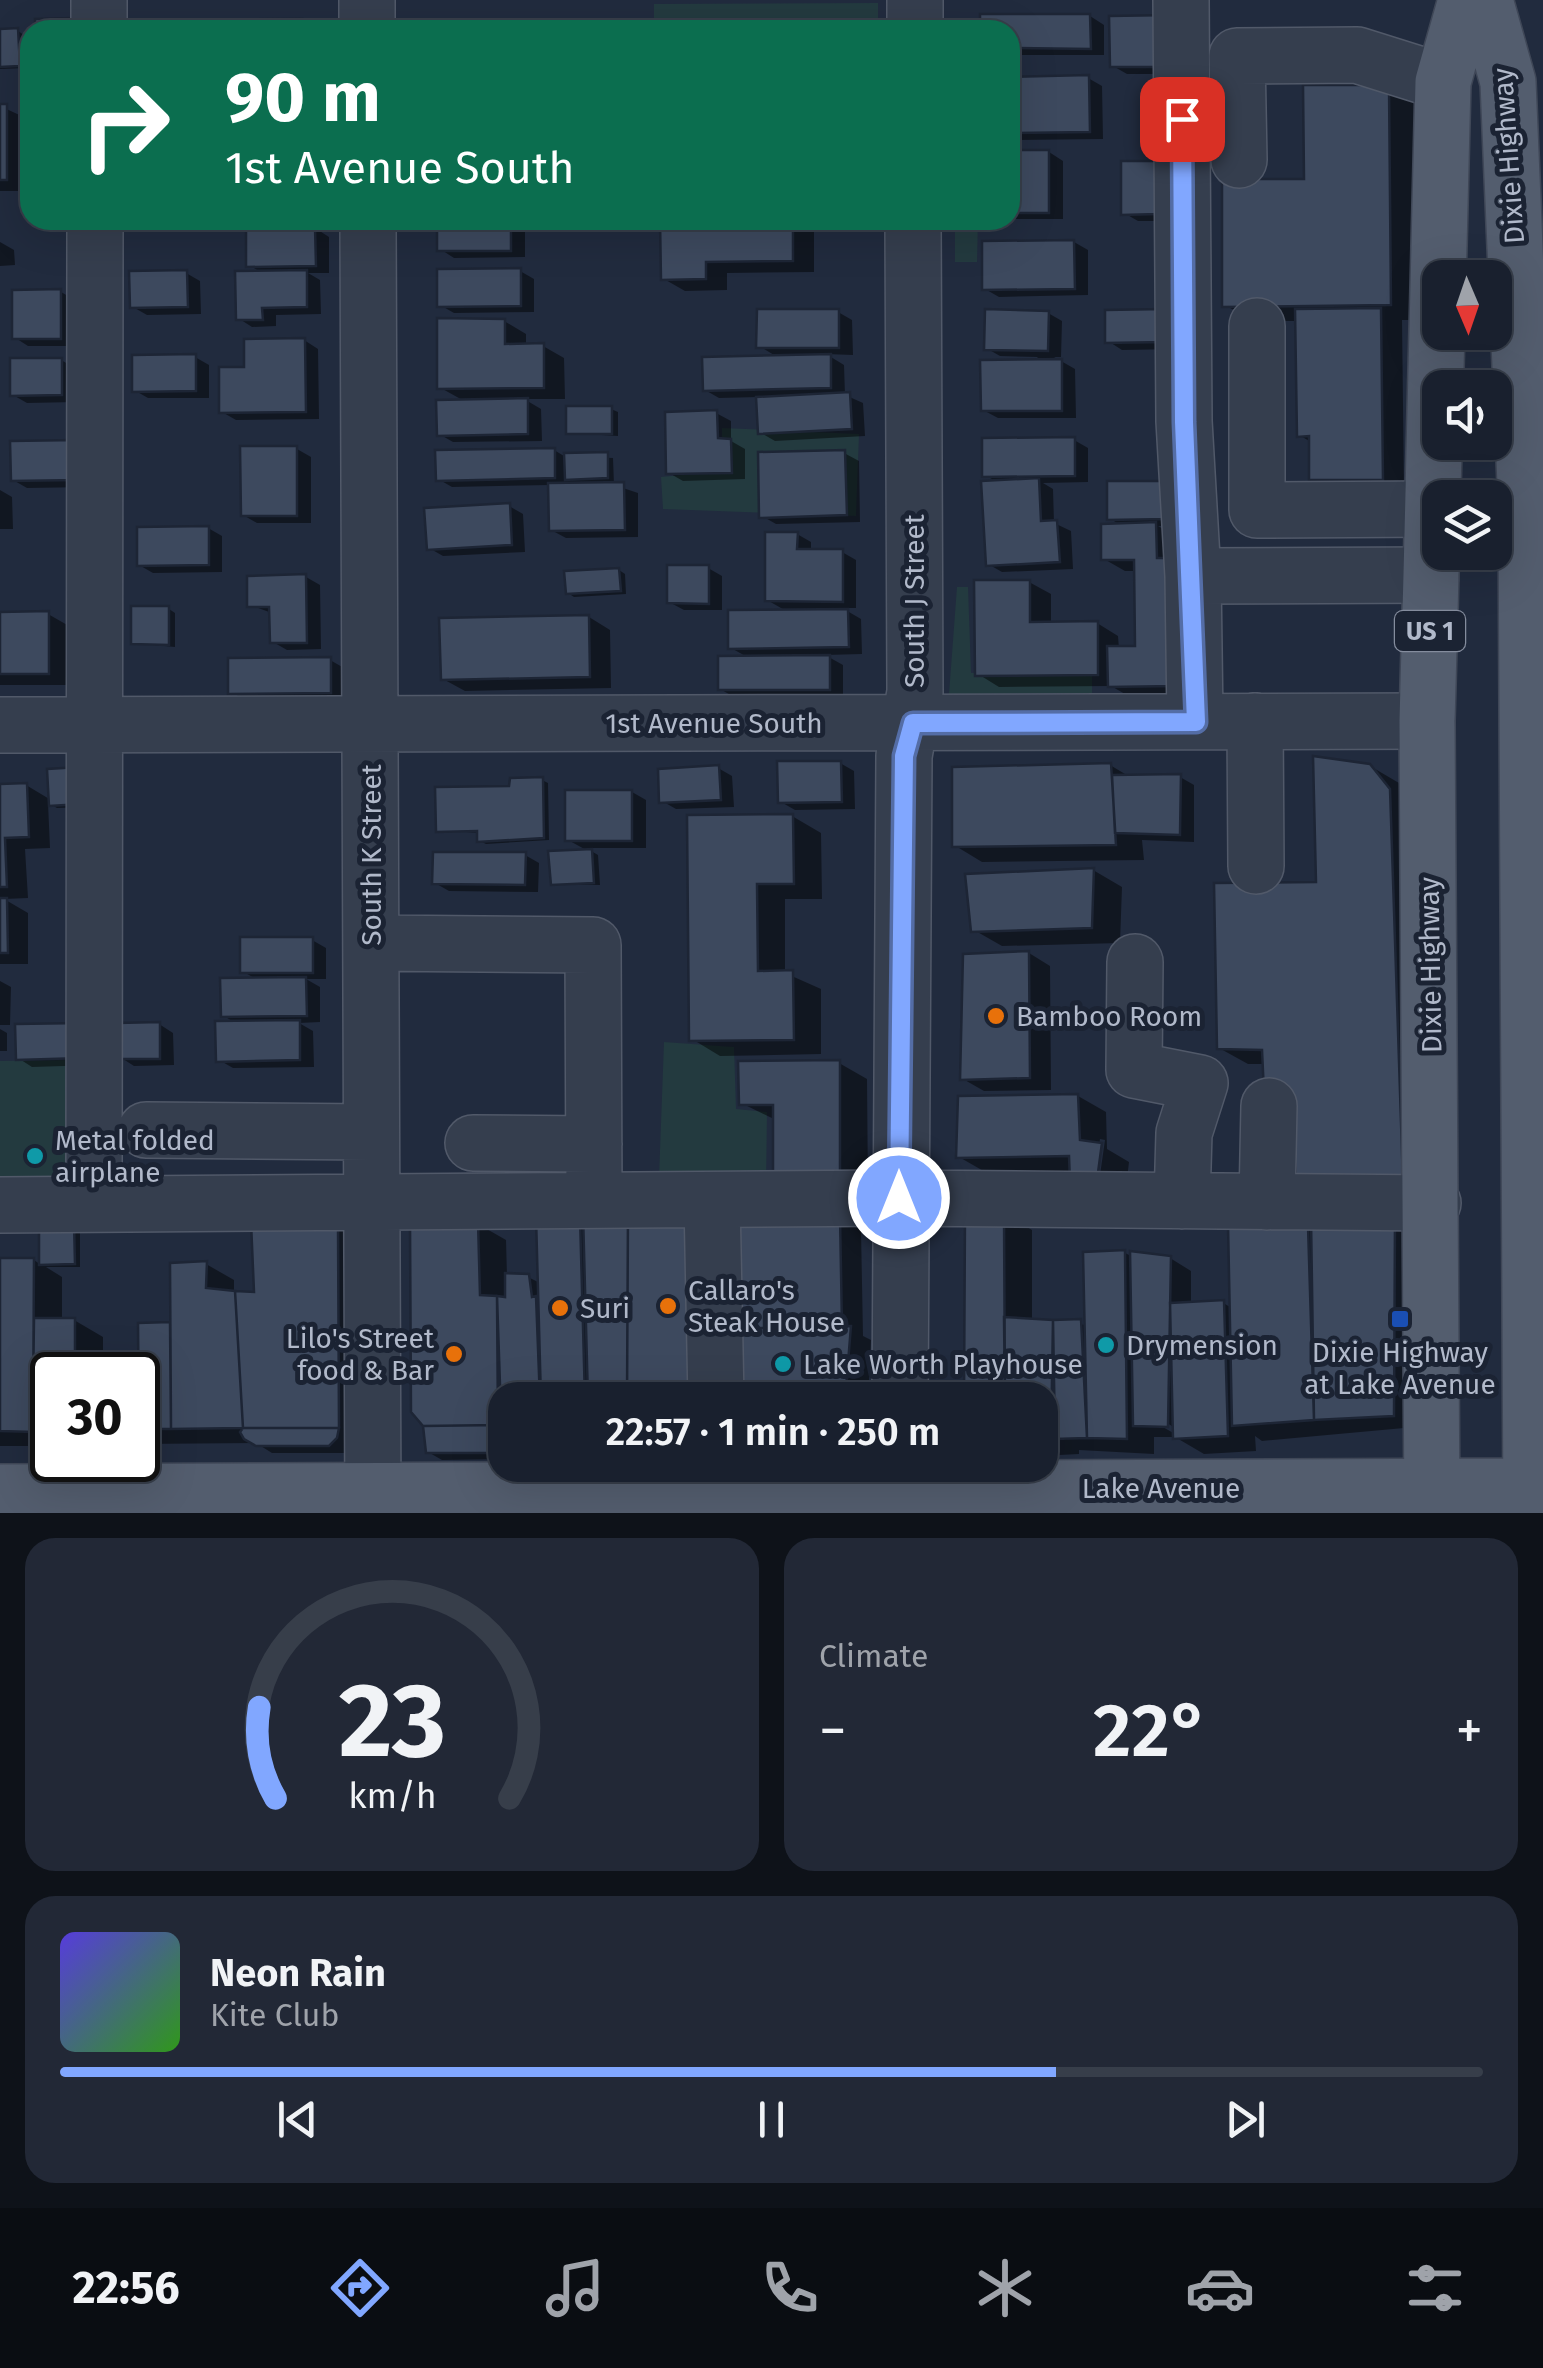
<!DOCTYPE html>
<html lang="en">
<head>
<meta charset="utf-8">
<style>
	:root { --surface:#19202e; --page:#222836; --text:#f1f3f6; --muted:#9fa3aa; --line:#373e4a; --accent:#81a7ff }
	body { margin:0; font-family:"Fira Sans",sans-serif; background:var(--page); color:var(--text); height:100vh; display:flex; flex-direction:column; font-size:38px; white-space:nowrap }
	* { box-sizing:border-box; margin:0 }
	p { font-size:32px; color:var(--muted) }
	.icon { flex:none; width:55px; height:55px; fill:none; stroke:currentColor; stroke-width:2; stroke-linecap:round; stroke-linejoin:round }
	.map { position:relative; height:1513px; overflow:hidden }
	.panel { display:flex; flex-direction:column; gap:25px; padding:25px; background:#0e1219; flex:1 }
	.panel>* { flex:none }
	.hud { position:absolute; left:20px; top:20px; width:1000px; height:210px; border-radius:30px; box-shadow:0 10px 40px #0002,0 0 0 2px var(--line); background:#0b6e4f; color:#fff; overflow:hidden }
	.needle { width:65px; rotate:178deg }
	.buttons { position:absolute; left:1422px; top:260px; display:grid; gap:20px }
	.buttons a { display:grid; place-items:center; width:90px; height:90px; border-radius:20px; background:var(--surface); box-shadow:0 10px 40px #0002,0 0 0 2px var(--line); font-size:50px }
	.speed { position:absolute; left:30px; top:1352px; display:flex; gap:20px; font-size:50px; font-weight:700; text-align:center }
	.speed>* { display:grid; place-content:center; width:130px; height:130px; border-radius:50%; background:var(--surface); box-shadow:0 10px 40px #0002,0 0 0 2px var(--line); line-height:1 }
	.speed .limit { border:5px solid #111; border-radius:15px; background:#fff; color:#111 }
	.pin { position:absolute; display:grid; place-items:center; width:85px; height:85px; color:#fff; margin:-42px; border-radius:20px; box-shadow:0 5px 15px #0006 }
	.me { position:absolute; width:110px; margin:-55px; rotate:0deg; stroke-linejoin:round; filter:drop-shadow(0 0 8px #0008) }
	.turn { display:flex; align-items:center; gap:35px; height:210px; padding:0 40px; font-size:45px }
	.turn .icon { width:130px; height:130px; stroke-width:2.5 }
	.turn b { display:block; font-size:70px; line-height:85px }
	.big { font-size:75px; font-weight:600; line-height:1.1 }
	.panel .tile { flex:1; display:flex; flex-direction:column; justify-content:center; gap:15px; min-width:0; padding:0 35px; border-radius:30px; background:var(--page) }
	.panel .dial { align-items:center; gap:0 }
	.dial svg { height:260px; overflow:visible; fill:none; stroke:var(--line); stroke-width:7; stroke-linecap:round; text-anchor:middle }
	.dial text { fill:var(--text); stroke:none }
	.song { display:flex; align-items:center; gap:30px }
	.cover { width:120px; height:120px; border-radius:15px; background:linear-gradient(135deg,hsl(250 70% 55%),hsl(110 70% 35%)) }
	.played { height:10px; border-radius:5px; background:linear-gradient(90deg,var(--accent) 70%,var(--line) 70%) }
	.keys { display:flex; justify-content:space-around; direction:ltr }
	.heat { display:flex; justify-content:space-between; align-items:center; font-size:55px; direction:ltr }
	.panel .tiles { flex:1; display:grid; gap:25px; grid-template-columns:1fr 1fr }
	.tile:last-child { grid-column:span 2 }
	.trip { position:absolute; left:488px; top:1382px; width:570px; height:100px; border-radius:30px; background:var(--surface); box-shadow:0 10px 40px #0002,0 0 0 2px var(--line); font-weight:600; line-height:100px; text-align:center }
	.dock { display:flex; height:160px; justify-content:space-around; align-items:center; background:#0a0d12; color:var(--muted) }
	.dock .icon { width:70px; height:70px }
	.dock .active { color:var(--accent) }
	.dock b { font-size:45px; color:var(--text) }
	.map>svg:first-child { display:block }
	.green { fill:#233a3f }
	.shadow { fill:#0007; fill-rule:evenodd }
	.building { fill:#3d495e; stroke:#1d2535; stroke-width:2.5 }
	.lines { fill:none; stroke-linecap:round; stroke-linejoin:round }
	.minor-casing { stroke:#515969; stroke-width:58 }
	.major-casing { stroke:#3f4757; stroke-width:58 }
	.minor { stroke:#353e4e; stroke-width:55 }
	.major { stroke:#535d6e; stroke-width:55 }
	.route-casing { stroke:#546da6; stroke-width:25 }
	.route { stroke:#81a7ff; stroke-width:18 }
	.food-dot { fill:#e8710a; stroke:#1b2333; stroke-width:4 }
	.culture-dot { fill:#0f9aa8; stroke:#1b2333; stroke-width:4 }
	.transit-dot { fill:#1a4fb4; stroke:#1b2333; stroke-width:4 }
	.labels { text-anchor:middle; stroke-width:10; stroke-linejoin:round; paint-order:stroke }
	.shield { fill:#1b2333; stroke:#848c9d; stroke-width:2.5 }
	.shield-label { font-size:25px; font-weight:bold; fill:#b1b9ca }
	.street-label { font-size:28px; fill:#b1b9ca; stroke:#1b2333 }
	.poi-label { font-size:28px; fill:#b1b9ca; stroke:#1b2333; text-anchor:start }
</style>
</head>
<body>
<div class="map">
<svg width="1543" height="1513" viewBox="0 0 1543 1513">
	<rect width="100%" height="100%" fill="#212b3e"/>
	<path class="green" d="M878,3V30H654V4Z
		M955,220H978L977,262H955Z
		M722,428L859,434L856,516L663,509L661,477L722,471Z
		M957,587H968L971,673L1092,672V693L949,694Z
		M664,1042L734,1047L736,1109L767,1112L766,1186L659,1178Z
		M70,1060L72,1180L0,1190V1061Z"/>
	<path class="shadow" d="M1090,16L1104,25V55H1010V30H982Z
		M1112,19L1186,74H1127L1113,66Z
		M302,22L316,30H158Z
		M18,31L24,35L25,68L0,69V32Z
		M1088,78L1102,86L1103,139L1010,140V79Z
		M1388,87L1417,104L1418,320H1402L1404,491H1333L1312,479L1311,442L1299,435L1298,321H1253L1225,305L1306,182Z
		M0,106L28,119V191H0Z
		M1049,152L1063,161V219H1010V153Z
		M1124,164L1171,221H1138L1124,213Z
		M135,220H184V222H138Z
		M240,220H334V222L245,223Z
		M440,220H525V257L454,258L440,249Z
		M663,220H814V272L727,273V290L685,291L664,279Z
		M315,228L329,237V273H308L320,280L321,314L276,315V326L252,327L238,318L262,273L249,265Z
		M0,242L14,250L15,265L0,266Z
		M1074,242L1088,250V295L999,297L985,289Z
		M520,271L534,279V312L454,313L440,305Z
		M186,273L200,281L201,314L147,315L133,307Z
		M61,292L75,300V346H28L14,337Z
		M838,312L852,320L853,355L826,354L844,365L845,395L863,403L865,436L775,441L761,433L759,397L719,398L705,390L779,358L759,346Z
		M1048,313L1062,321L1061,357H1054L1075,369L1076,418H998L983,410L1038,357L1000,356L986,348Z
		M1107,313L1179,349L1122,350L1108,341Z
		M504,321L526,334V346H543L564,358L565,399H524L541,409L542,441L453,442L439,434L466,402L439,387Z
		M304,340L318,349L319,419L236,420L222,412L247,369Z
		M195,357L209,365V398H148L134,390Z
		M61,360L75,368L76,402L27,403L13,395Z
		M611,409L618,412V436L568,433Z
		M716,413L731,421V441L745,449V479L683,481L669,473Z
		M1074,440L1088,448V482L1043,483L1053,489L1054,523L1071,531L1073,569L1002,572L988,564L997,482L985,475Z
		M13,443L91,487L27,488L13,480Z
		M297,449L311,457V523H257L243,515Z
		M554,450L564,456L613,458L614,485L638,493V537L566,538L551,530L550,485L452,487L438,479Z
		M844,453L859,461L860,522L776,524L762,516Z
		M1109,484L1183,526H1158L1177,537L1196,697L1132,698L1111,686L999,687L978,674L1029,582L1051,594V624L1097,623L1118,636L1119,649L1138,648L1137,571H1125L1104,559L1122,526L1109,518Z
		M0,490L12,497L13,529H0Z
		M509,506L523,514L525,552L443,556L429,548Z
		M208,528L222,536V572L153,573L139,565Z
		M797,534L811,542V552H842L856,560V608H842L861,619L862,654L825,655L843,665V696L734,697L720,689L749,658L731,648L788,612L767,600Z
		M708,568L722,576V610H684L669,602Z
		M619,570L625,574L626,594L574,597L568,593Z
		M306,577L320,585L321,649L287,650L273,642L272,613L250,605Z
		M169,609L175,613V647L133,643Z
		M0,614H48L69,626V685H0Z
		M589,617L610,630L611,688L465,691L443,679Z
		M330,660L344,668L345,699L245,700L231,692Z
		M840,763L854,771L855,809L795,810L781,802Z
		M1110,765L1130,777H1180L1194,785V842L1142,840L1144,860L982,862L954,845Z
		M1370,766L1399,783L1418,807L1430,1197L1296,1109L1265,1064H1248L1219,1048L1319,885Z
		M718,768L732,776L734,807L676,809L662,801Z
		M542,780L548,783L549,840L486,844L480,841V833L438,830L512,788Z
		M26,785L51,800L87,807L57,808L48,803L50,848L25,849L28,898L4,899L28,913V964H0V786Z
		M632,792L646,800V848H586L598,855L600,885L553,884L588,851L568,840Z
		M792,816L821,833L822,899H785V973L821,989V1054L720,1056L692,1039L690,817Z
		M525,855L539,863L538,892L449,891L435,883Z
		M1093,870L1122,887L1120,943L1002,946L974,930Z
		M312,940L326,948V979H306L320,987V1022L299,1023L313,1031L314,1067L233,1068L219,1060L237,1024L224,1016L258,980L242,971Z
		M1029,953L1050,966L1051,1090L984,1091L963,1079Z
		M0,981L11,987L10,1025H0Z
		M159,1024L173,1033L174,1065L134,1066L120,1057Z
		M81,1025L96,1065L32,1067L18,1058Z
		M0,1029L7,1033V1051H0Z
		M839,1063L867,1079L868,1192L804,1193L776,1120L741,1103Z
		M1078,1096L1106,1112L1107,1149L1129,1162L1125,1196L1072,1171L987,1173L959,1157ZM1100,1139L1105,1140L1100,1175H1095Z
		M1003,1213L1032,1230V1320L1087,1325L1125,1253L1133,1257L1170,1258L1191,1271V1304L1223,1303L1232,1308L1308,1228L1314,1232L1394,1223L1416,1235L1415,1427L1262,1441L1255,1436L1256,1451L1204,1454L1175,1437H1154V1454L1079,1450V1454L1040,1456V1400H967ZM1159,1418L1175,1428V1434L1156,1423Z
		M839,1218L861,1230L863,1336L871,1340L868,1400H505V1459L442,1460L428,1452L478,1224L506,1240L507,1276L528,1277L540,1283L538,1219Z
		M41,1224L80,1228V1267H46L62,1277V1320H74L103,1337V1375H52V1446H0V1261L34,1260L41,1265Z
		M337,1225L365,1241L351,1446L344,1453H272L256,1443L138,1444L140,1326L172,1324L206,1264L234,1280V1293L256,1295Z"/>
	<path class="building" d="M980,14H1090L1091,49L1010,48V30H980Z
		M1172,15L1173,67H1110L1109,16Z
		M74,18V30H35V19Z
		M302,19V30H156V20Z
		M18,28L20,66L0,67V29Z
		M1089,75L1090,132L1010,133V77Z
		M1303,85H1389L1391,305L1222,307V179H1304Z
		M0,104H7V180H0Z
		M1010,150H1049V213H1010Z
		M1121,161H1158V214L1121,215Z
		M437,220H511V251H437Z
		M660,220H793V261L706,262V279L661,280Z
		M315,226L316,266L246,267V227Z
		M1074,240L1075,289L982,290V241Z
		M521,268V306L437,307V269Z
		M187,270L188,307L130,308L129,271Z
		M307,270V307L262,308L263,320H236L235,271Z
		M61,289V339H12V290Z
		M1381,308L1383,480H1309V436L1297,437L1295,309Z
		M757,309H839V348H756Z
		M985,309L1049,311L1048,351L984,350Z
		M1165,309L1166,342L1105,343V310Z
		M437,318L505,319V344L544,343V388L437,389Z
		M305,338L306,412L219,413V367H244V339Z
		M196,354V391L132,392V355Z
		M831,354V388L703,391L702,357Z
		M10,358H62V395L10,396Z
		M1062,359V411H981L980,360Z
		M850,392L852,429L758,434L756,397Z
		M528,398V434L437,436L436,400Z
		M566,406H612V434H566Z
		M717,410L718,438L731,439L732,473L666,474L665,412Z
		M1075,437V476L982,477V438Z
		M77,440L78,480L11,481L10,441Z
		M240,446H297V516H241Z
		M555,448V478L436,481L435,450Z
		M845,450L847,515L759,518L758,452Z
		M608,452V478L565,480L564,453Z
		M1039,478L1041,521L1057,520L1060,562L986,566L981,481Z
		M1107,481H1170L1169,519L1107,520Z
		M624,482L625,530L549,531L548,483Z
		M510,503L512,545L427,550L424,508Z
		M1156,522L1157,558H1173L1175,686L1108,687L1107,646H1135L1134,560H1101V524Z
		M209,526V565L137,566V527Z
		M765,532H798L797,549H843V602L765,601Z
		M667,565H709V604L667,603Z
		M619,568L621,591L566,594L564,571Z
		M306,574L307,643H270L269,607H247V576Z
		M974,580H1030V622L1098,621V675L975,676Z
		M131,606H169V645L131,644Z
		M848,609L849,647L728,649V610Z
		M49,611V674H0V612Z
		M589,615L590,677L441,680L439,618Z
		M830,655V690H718V656Z
		M331,657V693L228,694V658Z
		M1313,756L1370,764L1390,789L1403,1182H1296L1293,1097L1264,1093L1262,1050L1217,1049L1214,883L1316,882Z
		M777,761H841L842,802L778,803Z
		M1111,763L1116,845L952,847V767Z
		M719,765L721,800L659,803L658,769Z
		M80,767L82,804L49,806L47,769Z
		M1181,774L1180,835L1115,833L1112,775Z
		M543,777L544,838L477,842V831L436,832L435,787L509,786L510,778Z
		M27,783L29,837L5,838L7,887H0V784Z
		M565,790H632V841H565Z
		M793,814L794,884H757L758,971L793,970L794,1040L689,1041L687,815Z
		M592,849L594,883L551,885L548,851Z
		M433,852H526L525,885L432,884Z
		M1094,868L1092,928L971,932L965,874Z
		M0,898H7L8,953H0Z
		M240,937H313V973H240Z
		M1029,951L1030,1078L960,1080L963,954Z
		M306,977L307,1016L221,1017L220,978Z
		M300,1020V1060L216,1062L215,1021Z
		M160,1022V1059H117V1023Z
		M82,1023L83,1058L16,1060L15,1024Z
		M840,1060V1178H773V1105H739L738,1061Z
		M1078,1094L1080,1140L1102,1143L1097,1180L1070,1183L1069,1156L956,1158L958,1096Z
		M707,1209L708,1400H627L628,1211Z
		M628,1211L627,1400H588L583,1214Z
		M1004,1211L1005,1400H964L965,1212Z
		M719,1213L840,1215L842,1326L719,1329Z
		M580,1216L585,1400H541L536,1217Z
		M1311,1218L1395,1220L1394,1416L1314,1420Z
		M478,1221L480,1295L497,1296L498,1425L423,1426L411,1412L410,1222Z
		M39,1222H74L75,1264L39,1265Z
		M251,1222H338L339,1428H243L235,1291L254,1292Z
		M1228,1224L1308,1226L1314,1420L1232,1426Z
		M1125,1250L1127,1439L1087,1438L1083,1252Z
		M1130,1251L1171,1256L1168,1427L1133,1426Z
		M0,1258H34L33,1432L0,1431Z
		M207,1261L206,1288L235,1291L243,1428L171,1429L170,1263Z
		M505,1273L529,1274L532,1297L536,1296L540,1400H505L502,1445L497,1296L505,1297Z
		M1224,1300L1228,1436L1173,1439L1170,1303Z
		M1004,1317L1053,1320L1051,1440H1040V1400H1005Z
		M34,1318H75V1375H52V1423H40V1393L33,1392Z
		M1081,1319L1087,1438L1055,1439L1053,1320Z
		M170,1322L171,1429H139L138,1323Z
		M851,1326L845,1400H718L719,1329Z
		M498,1425L499,1453H426L423,1426Z
		M243,1428H339L337,1438L329,1446H256L244,1439L240,1432Z"/>
	<g class="lines">
		<g class="minor-casing">
			<path id="minor" d="M367,0V30
				M1181,0L1184,421L1193,576
				M99,30V0
				M915,30V0
				M1239,160L1237,56L1357,55L1443,82
				M368,220L373,1513
				M1257,326V510L1432,509
				M1195,721L1193,576L1431,575
				M1255,721L1256,866
				M0,725L1427,721
				M371,943L593,945L594,1200
				M1135,962L1134,1070L1200,1083L1184,1133L1182,1201
				M146,1130L371,1132
				M473,1143L594,1144
				M712,1200L716,1400
				M1267,1202L1269,1106
				M94,1204L95,220
				M0,1205L899,1198L1433,1203
				M900,1400L904,756L915,692L913,220"/>
		</g>
		<g class="major-casing">
			<path id="major" d="M1485,0L1508,82L1526,508L1531,1513
				M0,1492L1543,1486
				M1432,1513L1427,721L1431,575L1443,82L1466,0"/>
		</g>
		<use href="#minor" class="minor"/>
		<use href="#major" class="major"/>
	</g>
	<g class="lines">
		<g class="route-casing">
			<path id="route" d="M899,1198L904,756L913,723L1196,722L1184,422L1182,119"/>
		</g>
		<use href="#route" class="route"/>
	</g>
	<g class="food-dot">
		<circle cx="996" cy="1016" r="10"/>
		<circle cx="668" cy="1306" r="10"/>
		<circle cx="560" cy="1308" r="10"/>
		<circle cx="454" cy="1354" r="10"/>
	</g>
	<g class="culture-dot">
		<circle cx="35" cy="1156" r="10"/>
		<circle cx="1106" cy="1345" r="10"/>
		<circle cx="783" cy="1364" r="10"/>
	</g>
	<rect class="transit-dot" x="1390" y="1309" width="20" height="20" rx="5"/>
	<g class="labels">
		<rect class="shield" x="1395" y="611" width="70" height="40" rx="8"/>
		<g class="shield-label">
			<text x="1430" y="640">US 1</text>
		</g>
		<g class="street-label">
			<text transform="translate(1508 156) rotate(-94)" y="10">Dixie Highway</text>
			<text transform="translate(914 601) rotate(-90)" y="10">South J Street</text>
			<text x="714" y="733">1st Avenue South</text>
			<text transform="translate(371 855) rotate(-90)" y="10">South K Street</text>
			<text transform="translate(1430 965) rotate(-91)" y="10">Dixie Highway</text>
			<text x="1161" y="1498">Lake Avenue</text>
		</g>
		<g class="poi-label">
			<text x="1016" y="1026">Bamboo Room</text>
			<text x="55" y="1150">Metal folded<tspan x="55" dy="32">airplane</tspan></text>
			<text x="688" y="1300">Callaro's<tspan x="688" dy="32">Steak House</tspan></text>
			<text x="580" y="1318">Suri</text>
			<text x="434" y="1348" text-anchor="end">Lilo's Street<tspan x="434" dy="32">food &amp; Bar</tspan></text>
			<text x="1126" y="1355">Drymension</text>
			<text x="1400" y="1362" text-anchor="middle">Dixie Highway<tspan x="1400" dy="32">at Lake Avenue</tspan></text>
			<text x="803" y="1374">Lake Worth Playhouse</text>
		</g>
	</g>
</svg>
<div class="buttons">
<a><svg class="needle" viewBox="-14 -14 28 28"><path d="M0-13l5 13h-10z" fill="#e53935"/><path d="M0 13l5-13h-10z" fill="#9fa3aa"/></svg></a>
<a><svg class="icon" aria-label="sound" viewBox="0 0 24 24"><path d="M4 9h4l5-4v14l-5-4H4zM17 9q2 3 0 6"/></svg></a>
<a><svg class="icon" aria-label="layers" viewBox="0 0 24 24"><path d="M12 4l9 5-9 5-9-5zM3 14l9 5 9-5"/></svg></a>
</div>
<div class="speed"><div class="limit">30</div></div>
<div class="pin" style="left:1182px;top:119px;background:#d93025"><svg class="icon" aria-label="arrive" viewBox="0 0 24 24"><path d="M6 21V4h12l-3 4 3 4H6"/></svg></div>
<svg class="me" style="left:899px;top:1198px" viewBox="-20 -20 40 40"><circle r="17" fill="#81a7ff" stroke="#fff" stroke-width="3"/><path d="M0-11L8 9 0 5-8 9z" fill="#fff"/></svg>
<div class="trip">22:57 · 1 min · 250 m</div>
<div class="hud">
<div class="turn"><svg class="icon" aria-label="right" viewBox="0 0 24 24"><path d="M7 20v-9h11M14 6l5 5-5 5"/></svg><div><b>90 m</b>1st Avenue South</div></div>
</div>
</div>
<section class="panel">
<div class="tiles">
<div class="tile dial"><svg viewBox="0 0 100 80">
<path d="M14 69A42 42 0 1 1 86 69"/>
<path d="M14 69A42 42 0 0 1 9 41" stroke="#81a7ff"/>
<text x="50" y="56" font-size="32" font-weight="700">23</text>
<text x="50" y="72" font-size="11">km/h</text>
</svg></div>
<div class="tile"><p>Climate</p>
<div class="heat"><a>−</a><b class="big">22°</b><a>+</a></div>
</div>
<div class="tile">
<div class="song"><i class="cover"></i><div><b>Neon Rain</b><p>Kite Club</p></div></div>
<div class="played"></div>
<div class="keys"><svg class="icon" aria-label="previous" viewBox="0 0 24 24"><path d="M18 5L8 12l10 7zM5 5v14"/></svg><svg class="icon" aria-label="pause" viewBox="0 0 24 24"><path d="M8 5v14M16 5v14"/></svg><svg class="icon" aria-label="next" viewBox="0 0 24 24"><path d="M6 5l10 7-10 7zM19 5v14"/></svg></div>
</div>
</div>
</section>
<nav class="dock">
<b>22:56</b>
<svg class="icon active" aria-label="directions" viewBox="0 0 24 24"><path d="M12 3l9 9-9 9-9-9zM9 14v-3h6M13 9l2 2-2 2"/></svg>
<svg class="icon" aria-label="music" viewBox="0 0 24 24"><path d="M9 18V5l10-2v13"/><circle cx="6" cy="18" r="3"/><circle cx="16" cy="16" r="3"/></svg>
<svg class="icon" aria-label="phone" viewBox="0 0 24 24"><path d="M5 4h4l2 5-3 2q2 4 5 5l2-3 5 2v4C11 20 4 13 5 4z"/></svg>
<svg class="icon" aria-label="climate" viewBox="0 0 24 24"><path d="M12 3v18M4 7l16 10M4 17L20 7"/></svg>
<svg class="icon" aria-label="car" viewBox="0 0 24 24"><path d="M5 17H2v-5l4-1 3-4h7l3 4 3 1v5h-3M9 17h6M6 11h13"/><circle cx="7" cy="17" r="2"/><circle cx="17" cy="17" r="2"/></svg>
<svg class="icon" aria-label="filters" viewBox="0 0 24 24"><path d="M4 7h16M4 17h16"/><circle cx="9" cy="7" r="2"/><circle cx="15" cy="17" r="2"/></svg>
</nav>
</body>
</html>
